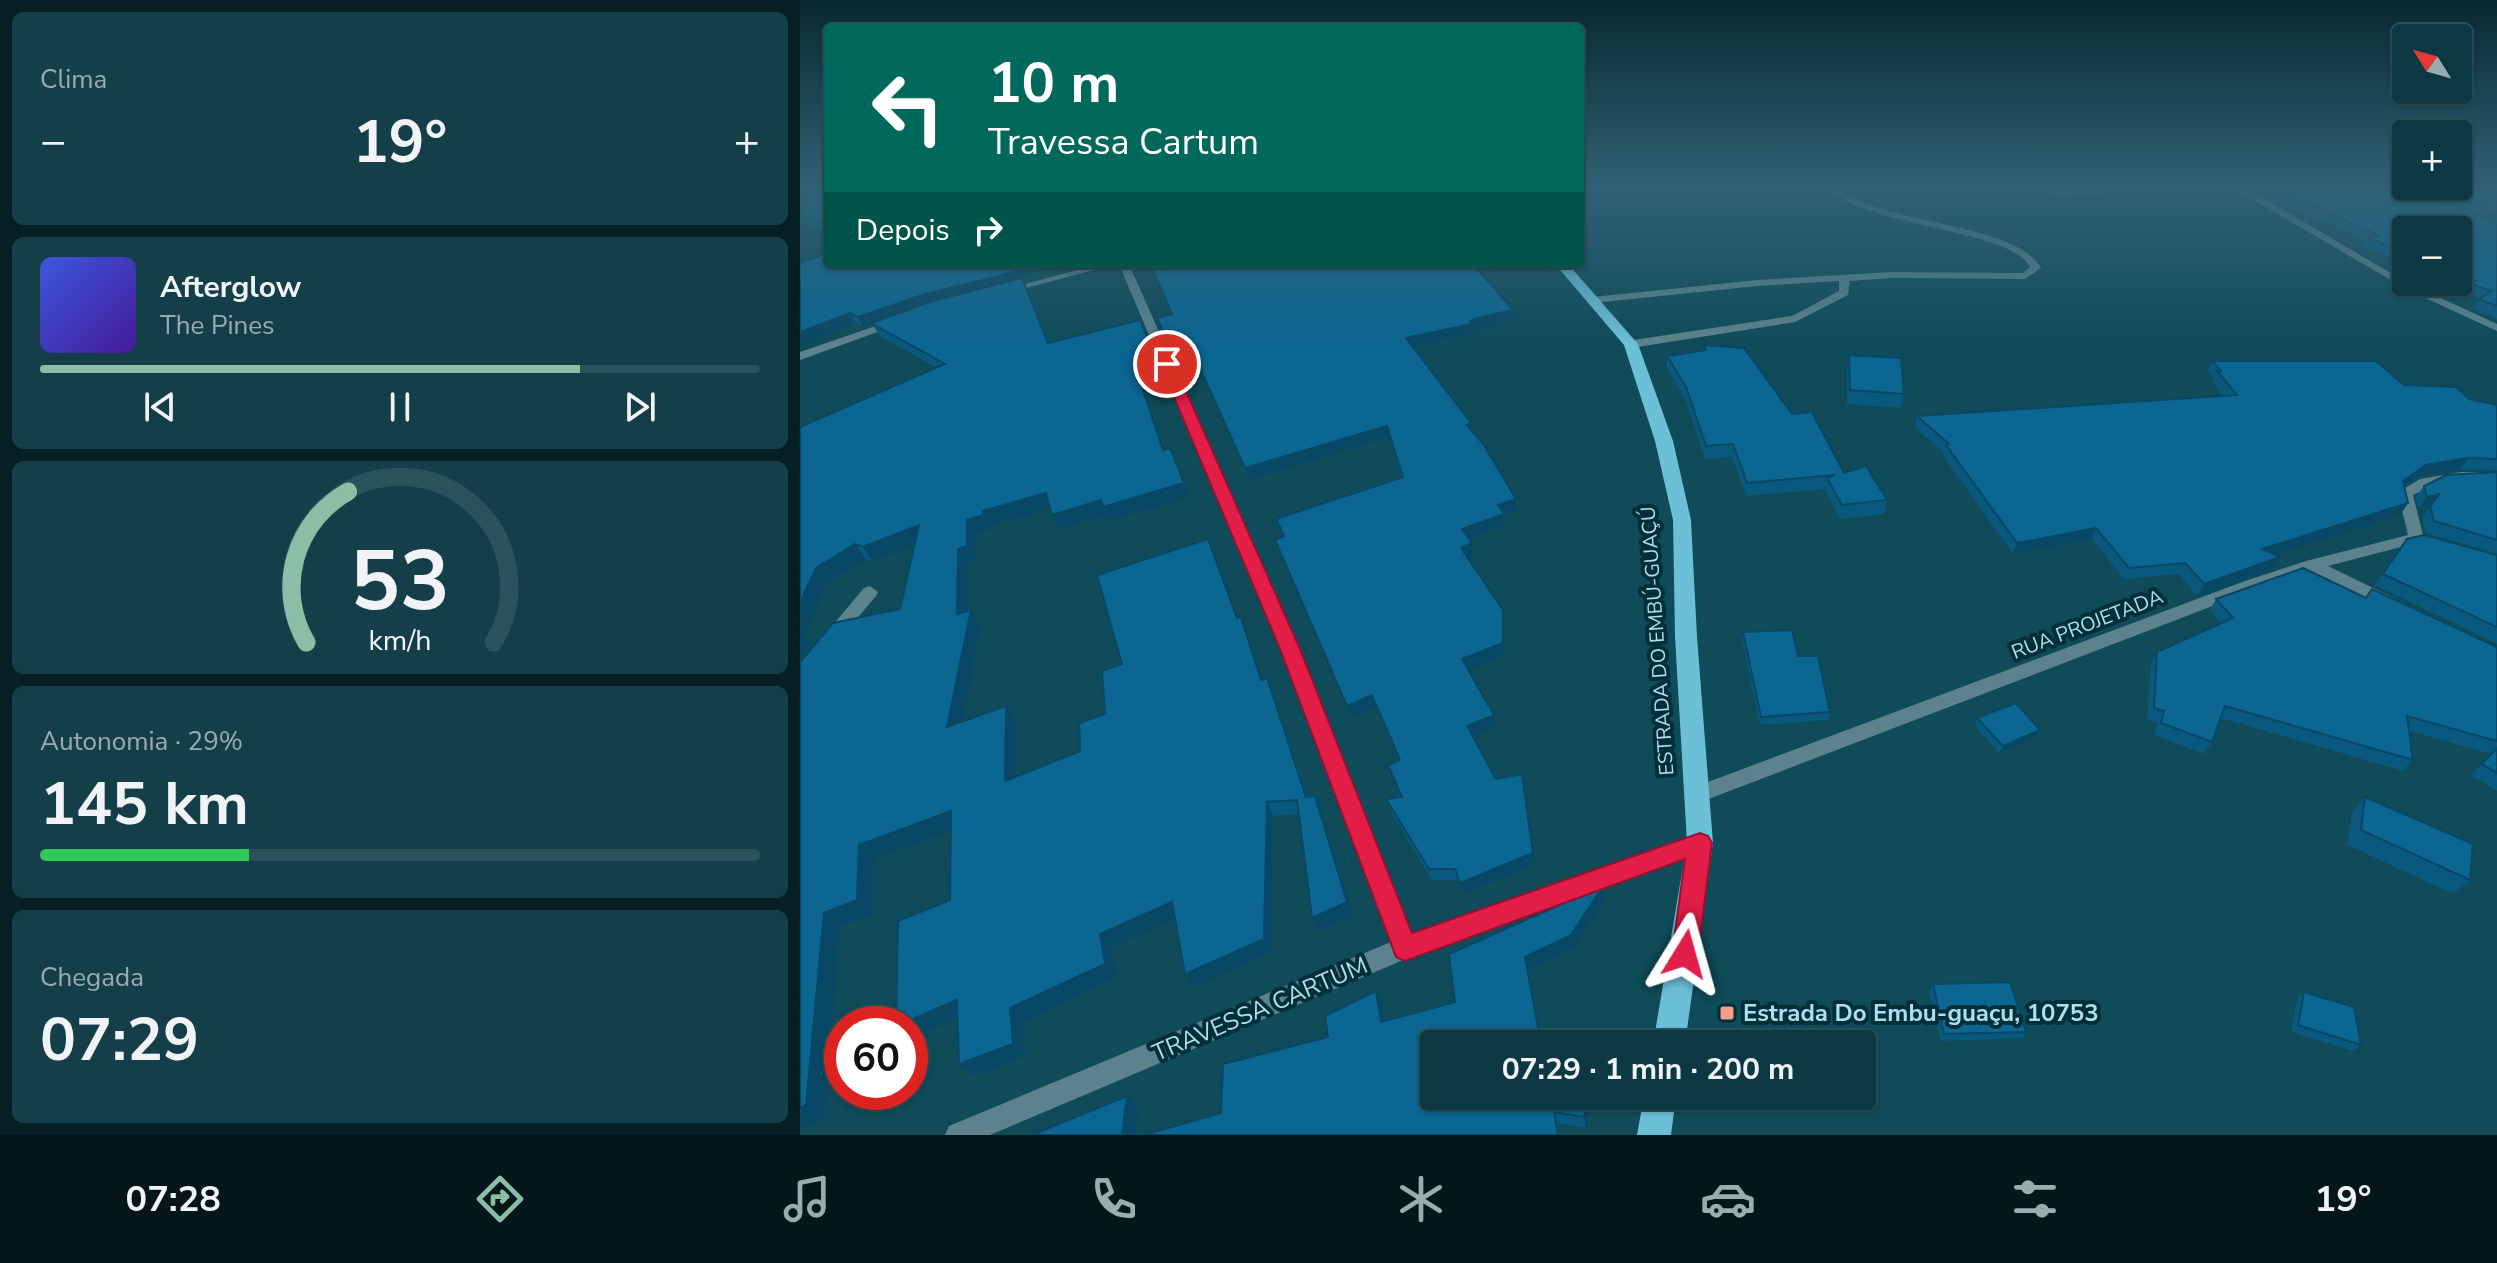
<!DOCTYPE html>
<html lang="pt">
<head>
<meta charset="utf-8">
<style>
	:root { --surface:#0b3842; --page:#143f49; --text:#f1f3f6; --muted:#9aacb2; --line:#2b525b; --accent:#8abfa5 }
	body { margin:0; font-family:"Nunito Sans",sans-serif; background:var(--page); color:var(--text); height:100vh; display:flex; flex-direction:column; font-size:30px; white-space:nowrap }
	* { box-sizing:border-box; margin:0 }
	p { font-size:26px; color:var(--muted) }
	.icon { flex:none; width:44px; height:44px; fill:none; stroke:currentColor; stroke-width:2; stroke-linecap:round; stroke-linejoin:round }
	.map { position:relative; flex:1; overflow:hidden }
	.details { display:flex; flex-direction:column; gap:12px; padding:12px; background:#061f24; width:800px }
	.details>* { flex:none }
	.hud { position:absolute; left:24px; top:24px; width:760px; height:244px; border-radius:8px; box-shadow:0 2px 6px #0004,0 0 0 2px var(--line); background:#00695c; color:#fff; overflow:hidden }
	.needle { width:52px; rotate:307deg }
	.buttons { position:absolute; left:1592px; top:24px; display:grid; gap:16px }
	.buttons a { display:grid; place-items:center; width:80px; height:80px; border-radius:8px; background:var(--surface); box-shadow:0 2px 6px #0004,0 0 0 2px var(--line); font-size:40px }
	.speed { position:absolute; left:24px; top:1006px; display:flex; gap:16px; font-size:40px; font-weight:700; text-align:center }
	.speed>* { display:grid; place-content:center; width:104px; height:104px; border-radius:50%; background:var(--surface); box-shadow:0 2px 6px #0004,0 0 0 2px var(--line); line-height:1 }
	.speed .limit { border:12px solid #d22; background:#fff; color:#111 }
	.pin { position:absolute; display:grid; place-items:center; width:68px; height:68px; color:#fff; margin:-34px; border:4px solid #fff; border-radius:50%; box-shadow:0 2px 8px #0007 }
	.me { position:absolute; width:88px; margin:-44px; rotate:8deg; stroke-linejoin:round; filter:drop-shadow(0 0 6px #0008) }
	.turn { display:flex; align-items:center; gap:28px; height:168px; padding:0 32px; font-size:36px }
	.turn .icon { width:104px; height:104px; stroke-width:2.5 }
	.turn b { display:block; font-size:56px; line-height:68px }
	.then { display:flex; align-items:center; height:76px; padding:0 32px; background:#0003; gap:16px; font-size:30px }
	.big { font-size:60px; font-weight:700; line-height:1.1 }
	.details .tile { flex:1; display:flex; flex-direction:column; justify-content:center; gap:12px; min-width:0; padding:0 28px; border-radius:12px; background:var(--page) }
	.details .dial { align-items:center; gap:0 }
	.dial svg { height:208px; overflow:visible; fill:none; stroke:var(--line); stroke-width:7; stroke-linecap:round; text-anchor:middle }
	.dial text { fill:var(--text); stroke:none }
	.song { display:flex; align-items:center; gap:24px }
	.cover { width:96px; height:96px; border-radius:12px; background:linear-gradient(135deg,hsl(230 70% 55%),hsl(260 70% 35%)) }
	.played { height:8px; border-radius:4px; background:linear-gradient(90deg,var(--accent) 75%,var(--line) 75%) }
	.keys { display:flex; justify-content:space-around; direction:ltr }
	.heat { display:flex; justify-content:space-between; align-items:center; font-size:44px; direction:ltr }
	.charge { height:12px; border-radius:6px; background:linear-gradient(90deg,#34c759 29%,var(--line) 0) }
	.trip { position:absolute; left:620px; top:1030px; width:456px; height:80px; border-radius:8px; background:var(--surface); box-shadow:0 2px 6px #0004,0 0 0 2px var(--line); font-weight:700; line-height:80px; text-align:center }
	.tabs { display:flex; height:128px; justify-content:space-around; align-items:center; background:#04161a; color:var(--muted) }
	.tabs .icon { width:56px; height:56px }
	.tabs .current { color:var(--accent) }
	.tabs b { font-size:36px; color:var(--text) }
	main { display:flex; flex:1; min-height:0 }
	.map>svg:first-child { display:block }
	.lines { fill:none; stroke-linecap:round; stroke-linejoin:round }
	.service { fill:#5b828d; fill-rule:evenodd }
	.minor { fill:#5b828d; fill-rule:evenodd }
	.primary { fill:#6bbfd6; fill-rule:evenodd }
	.wall { fill:#09587e }
	.shaded-wall { fill:#084766 }
	.building { fill:#0b6692; stroke:#084766; stroke-width:2 }
	.route { fill:#e11d48; stroke:#92132f; stroke-width:2 }
	.poi-dot { fill:#f39f85; stroke:#002f3a; stroke-width:3 }
	.labels { text-anchor:middle; stroke-width:8; stroke-linejoin:round; paint-order:stroke }
	.street-label { font-size:20px; fill:#b0deec; stroke:#002f3a }
	.near-street-label { font-size:24px; fill:#b0deec; stroke:#002f3a }
	.near-poi-label { font-size:24px; font-weight:bold; fill:#b0deec; stroke:#002f3a; text-anchor:start }
</style>
</head>
<body>
<main>
<section class="details">
<div class="tile"><p>Clima</p>
<div class="heat"><a>−</a><b class="big">19°</b><a>+</a></div>
</div>
<div class="tile">
<div class="song"><i class="cover"></i><div><b>Afterglow</b><p>The Pines</p></div></div>
<div class="played"></div>
<div class="keys"><svg class="icon" aria-label="previous" viewBox="0 0 24 24"><path d="M18 5L8 12l10 7zM5 5v14"/></svg><svg class="icon" aria-label="pause" viewBox="0 0 24 24"><path d="M8 5v14M16 5v14"/></svg><svg class="icon" aria-label="next" viewBox="0 0 24 24"><path d="M6 5l10 7-10 7zM19 5v14"/></svg></div>
</div>
<div class="tile dial"><svg viewBox="0 0 100 80">
<path d="M14 69A42 42 0 1 1 86 69"/>
<path d="M14 69A42 42 0 0 1 30 11" stroke="#8abfa5"/>
<text x="50" y="56" font-size="32" font-weight="700">53</text>
<text x="50" y="72" font-size="11">km/h</text>
</svg></div>
<div class="tile"><p>Autonomia · 29%</p><b class="big">145 km</b><div class="charge"></div></div>
<div class="tile"><p>Chegada</p><b class="big">07:29</b></div>
</section>
<div class="map">
<svg width="1697" height="1135" viewBox="0 0 1697 1135">
	<rect width="100%" height="100%" fill="#0f4b58"/>
	<g class="lines">
		<path class="service" d="M1024,185H1033C1079,226 1215,221 1241,268L1225,279L1091,278L1050,281L1048,295L995,322L831,348L827,347V341L992,316L1039,291V281L957,286L793,303L788,300L793,297L957,280L1091,272L1223,273L1230,267C1210,228 1063,228 1024,185Z"/>
		<path class="minor" d="M1154,185L1258,188L1441,185L1606,282L1697,324V331L1608,290L1440,192L1258,194L1158,188Z
			M299,264H316L204,294L199,291Z
			M319,264H329L499,649L611,935L900,834L907,836L911,843L907,850L608,958L190,1135H145L149,1126L591,942L481,649Z
			M93,320L97,321V325L0,360V352Z
			M1661,472H1697V480L1638,483L1613,495L1623,535L1631,537L1634,541L1631,545L1616,543L1528,566L1596,599L1598,603L1596,607H1584L1511,571L1457,589L906,800L899,803L892,800L889,794L892,788L1445,581L1506,561L1608,535L1598,494L1600,491L1620,479Z
			M70,586L78,592L76,596L38,641H26L23,637L26,633L64,588Z"/>
		<path class="primary" d="M755,264H768L838,344L873,441L891,520L897,637L913,843L885,1044H853L887,843L875,637L873,520L855,441L824,345Z
			M844,1096H876L871,1135H837Z"/>
	</g>
	<path class="wall" d="M0,185H28V231L0,223V196L24,192V191L0,195Z
		M1444,185H1697V319L1673,309L1680,298L1665,294L1667,290L1648,282H1658V230H1606V265L1561,246L1564,240Z
		M28,264H271L222,276L249,343L364,378L342,386L364,450L390,497L310,521L307,515L259,529L252,515L250,509L192,525V529L175,535L176,560L167,563V611L180,625L162,722L206,706L216,720V776L280,751L305,714L322,664L438,618L447,631L462,680L473,692L508,797L515,796L521,810L553,916L519,931L512,918L499,814L473,816L472,952L394,987L385,974L375,919L311,948L316,977L223,1021L226,1056L174,1076L159,1064L158,1018L112,1039L150,900L151,830L74,859L72,914L40,927L25,1117L0,1128V662L100,609L115,545L73,562L66,559L28,583L3,636L11,645L0,659V427L136,368L79,335L72,324L64,327L56,323L0,345Z
		M713,310L714,320L678,328L673,330V334L613,347L672,431L716,499L718,510L704,515L705,525L669,538L674,555L667,557L703,610L705,621V654L668,669L696,727L673,736L735,864L663,894L658,880H632L590,810L586,799L600,797L588,765L599,761L576,707L551,717L475,540L483,537L476,519L602,477L590,437L449,480L397,364L380,371L357,318L371,314Z
		M904,345L992,414L1044,473L1087,500L1084,514L1040,519L1025,489L946,496L932,457L905,459L886,400L867,368V356L903,351Z
		M1049,355L1104,394L1101,408L1047,404V369Z
		M1413,361L1604,385L1697,405V470L1660,469L1618,476L1604,486L1608,503L1600,515L1474,554L1480,557L1473,569L1397,596L1379,574L1324,579L1292,539L1213,554L1143,456L1144,453L1115,427L1117,416L1424,396L1412,382L1414,378L1408,371Z
		M1697,472V554L1626,533L1622,518L1631,505L1619,508L1616,497L1624,486Z
		M1607,539L1697,555V644L1575,585Z
		M1566,598L1697,647V791L1671,775L1691,754L1609,731L1613,760L1603,771L1421,718L1412,742L1404,754L1354,735L1358,723L1347,719L1351,663L1357,652L1421,623L1410,610L1416,599Z
		M943,632L998,656L1030,712L1028,720L960,725L942,639Z
		M1177,718L1237,737L1199,753L1175,726Z
		M1565,797L1670,880L1654,894L1547,845L1552,812Z
		M803,886L804,901L773,949L727,971L634,1096H792L786,1128L756,1123L421,1113L528,1037L576,991L582,1004L585,1021L655,1002Z
		M1133,984L1226,1032L1222,1038L1141,1041L1129,991Z
		M1504,992L1561,1045L1553,1051L1491,1032L1497,999Z"/>
	<path class="shaded-wall" d="M0,185H27L28,190L0,195Z
		M228,264H271L222,276L217,267Z
		M219,271L254,356L130,304L64,327L58,317L125,294Z
		M713,310L714,320L678,328L673,330V334L608,348L606,338L677,318Z
		M50,313L56,323L0,345V332Z
		M393,353L397,364L380,371L376,361Z
		M359,365L364,378L342,386L369,464L337,372Z
		M587,426L590,437L449,480L445,468Z
		M1668,458L1660,469L1618,476L1596,492L1603,481L1626,465Z
		M384,483L390,497L310,521L307,515L259,529L252,515L301,500Z
		M246,493L254,508L192,525V529L175,535L176,560L167,563V627L171,610L180,625L159,742L147,727L157,614L158,549L167,520L183,511Z
		M1639,494L1631,505L1619,508L1627,497Z
		M716,499L718,510L704,515L705,525L664,540L662,529L698,505Z
		M1608,503L1600,515L1456,560L1462,549Z
		M119,525L129,539L73,562L63,547Z
		M1296,528L1292,539L1213,554L1217,543Z
		M672,543L674,555L663,559L661,548Z
		M55,544L66,559L28,583L3,636L11,645L0,659V602L16,568Z
		M1480,557L1473,569L1397,596L1404,584Z
		M703,610L705,621V654L665,671L662,659Z
		M441,617L447,631L467,695L461,680Z
		M467,678L473,692L512,812L506,797Z
		M572,695L576,707L551,717L547,706Z
		M206,706L216,720V795L205,781Z
		M694,715L696,727L670,737L667,726Z
		M1240,730L1237,737L1199,753L1203,746Z
		M722,774L735,864L663,894L660,883Z
		M515,796L521,810L553,916L519,931L512,918Z
		M467,802L473,816L472,952L394,987L385,974Z
		M151,811L163,826L74,859L72,914L40,927L25,1117L0,1128V1108L24,913L59,845Z
		M803,886L804,901L773,949L727,971L725,957Z
		M372,902L381,916L311,948L316,977L223,1021L226,1056L174,1076L159,1064L210,1008L300,934Z
		M576,991L582,1004L587,1035L581,1022Z
		M157,1000L171,1012L112,1039L110,1037V1024H101Z
		M327,1096L338,1107L336,1135H322Z
		M788,1096H792L786,1128L784,1117Z"/>
	<path class="building" d="M24,185H28V223L0,215V196L24,192Z
		M1466,185H1602L1697,224V306L1679,299L1692,291L1671,284L1675,281L1658,274V230H1606V253L1566,237L1580,236Z
		M1658,185H1697V214L1629,186Z
		M28,254V264H228L217,267L219,271L125,294L58,317L50,313L0,332V262Z
		M350,264H673L713,310L677,318L670,321L672,324L606,338L671,423L667,425L684,445L716,499L698,505L704,514L662,529L672,543L661,548L703,610V643L662,659L694,715L667,726L696,779L722,774L733,853L660,883L655,869H629L586,799L602,797L588,765L600,760L572,695L547,706L475,540L484,536L476,519L603,477L587,426L445,468L393,353L376,361L357,318L372,314Z
		M222,278L248,343L340,320L359,365L337,372L363,450L370,448L384,483L303,507L301,500L252,515L246,493L183,511L184,515L167,520V546L158,549L157,614L171,610L147,727L206,706L205,781L280,751L279,723L305,714L302,671L322,664L297,575L408,539L437,618L441,617L461,680L467,678L506,797L515,796L547,902L512,918L497,800L467,802L464,939L385,974L372,902L300,934L305,964L210,1008L213,1044L159,1064L157,1000L101,1024H96L98,921L150,900L151,811L59,845L57,900L24,913L6,1105L0,1108V662L33,623L100,609L119,525L63,547L55,544L16,568L0,602V427L145,364L71,323L133,301Z
		M904,345L944,348L992,414L1012,412L1044,473L1066,466L1087,500L1042,505L1027,478L1035,475L947,483L933,444L906,446L886,387L867,356L906,350Z
		M1049,355L1101,358L1104,394L1050,390Z
		M1413,361H1576L1604,385L1656,387L1669,399L1697,405V459L1668,458L1626,465L1603,481L1608,503L1462,549L1480,557L1404,584L1385,563L1329,568L1296,528L1217,543L1146,445L1149,444L1117,416L1437,395L1417,371H1421Z
		M1697,472V540L1634,521L1630,507L1639,494L1627,497L1624,486L1646,475Z
		M1624,535L1697,555V627L1583,574L1607,539Z
		M1503,568L1566,598L1572,589L1697,647V741L1607,716L1613,760L1425,706L1412,742L1361,723L1364,711L1354,708L1357,652L1433,618L1416,599Z
		M992,630L998,656H1018L1030,712L961,717L943,632Z
		M1216,703L1240,730L1203,746L1177,718Z
		M1697,748V773L1682,764Z
		M1565,797L1673,844L1670,880L1561,830Z
		M803,886L771,935L725,957L741,1044H634V1096H788L784,1117L754,1112L758,1135H344L421,1113L423,1064L528,1037L525,1016L576,991L581,1022L655,1002L649,954Z
		M1210,982L1226,1032L1144,1034L1133,984Z
		M1504,992L1554,1007L1561,1045L1498,1025Z
		M327,1096L322,1135H232Z"/>
	<linearGradient id="sky" x2="0" y2="1"><stop stop-color="#082930"/><stop offset="0.54" stop-color="#316175"/><stop offset="1" stop-color="#316175" stop-opacity="0"/></linearGradient>
	<rect width="1697" height="344" fill="url(#sky)"/>
	<path class="route" d="M367,360L374,364L500,649L612,933L900,833L908,836L912,843L898,954L894,963L885,967L876,963L872,954L885,859L605,961L596,957L480,649L360,364Z"/>
	<rect class="poi-dot" x="919" y="1005" width="16" height="16" rx="4"/>
	<g class="labels">
		<g class="street-label">
			<text transform="translate(1287 624) rotate(-21)" y="7">RUA PROJETADA</text>
			<text transform="translate(857 641) rotate(-94)" y="7">ESTRADA DO EMBÚ-GUAÇÚ</text>
		</g>
		<g class="near-street-label">
			<text transform="translate(460 1009) rotate(-23)" y="8">TRAVESSA CARTUM</text>
		</g>
		<g class="near-poi-label">
			<text x="943" y="1021">Estrada Do Embu-guaçu, 10753</text>
		</g>
	</g>
</svg>
<div class="buttons">
<a><svg class="needle" viewBox="-14 -14 28 28"><path d="M0-13l5 13h-10z" fill="#e53935"/><path d="M0 13l5-13h-10z" fill="#9aacb2"/></svg></a>
<a>+</a>
<a>−</a>
</div>
<div class="speed"><div class="limit">60</div></div>
<div class="pin" style="left:367px;top:364px;background:#d93025"><svg class="icon" aria-label="arrive" viewBox="0 0 24 24"><path d="M6 21V4h12l-3 4 3 4H6"/></svg></div>
<svg class="me" style="left:885px;top:954px" viewBox="-20 -20 40 40"><path d="M0-17L14 15 0 8-14 15z" fill="#e11d48" stroke="#fff" stroke-width="4"/></svg>
<div class="trip">07:29 · 1 min · 200 m</div>
<div class="hud">
<div class="turn"><svg class="icon" aria-label="left" viewBox="0 0 24 24"><path d="M17 20v-9H6M10 6l-5 5 5 5"/></svg><div><b>10 m</b>Travessa Cartum</div></div>
<div class="then">Depois<svg class="icon" aria-label="right" viewBox="0 0 24 24"><path d="M7 20v-9h11M14 6l5 5-5 5"/></svg></div>
</div>
</div>
</main>
<nav class="tabs">
<b>07:28</b>
<svg class="icon current" aria-label="directions" viewBox="0 0 24 24"><path d="M12 3l9 9-9 9-9-9zM9 14v-3h6M13 9l2 2-2 2"/></svg>
<svg class="icon" aria-label="music" viewBox="0 0 24 24"><path d="M9 18V5l10-2v13"/><circle cx="6" cy="18" r="3"/><circle cx="16" cy="16" r="3"/></svg>
<svg class="icon" aria-label="phone" viewBox="0 0 24 24"><path d="M5 4h4l2 5-3 2q2 4 5 5l2-3 5 2v4C11 20 4 13 5 4z"/></svg>
<svg class="icon" aria-label="climate" viewBox="0 0 24 24"><path d="M12 3v18M4 7l16 10M4 17L20 7"/></svg>
<svg class="icon" aria-label="car" viewBox="0 0 24 24"><path d="M5 17H2v-5l4-1 3-4h7l3 4 3 1v5h-3M9 17h6M6 11h13"/><circle cx="7" cy="17" r="2"/><circle cx="17" cy="17" r="2"/></svg>
<svg class="icon" aria-label="filters" viewBox="0 0 24 24"><path d="M4 7h16M4 17h16"/><circle cx="9" cy="7" r="2"/><circle cx="15" cy="17" r="2"/></svg>
<b>19°</b>
</nav>
</body>
</html>
